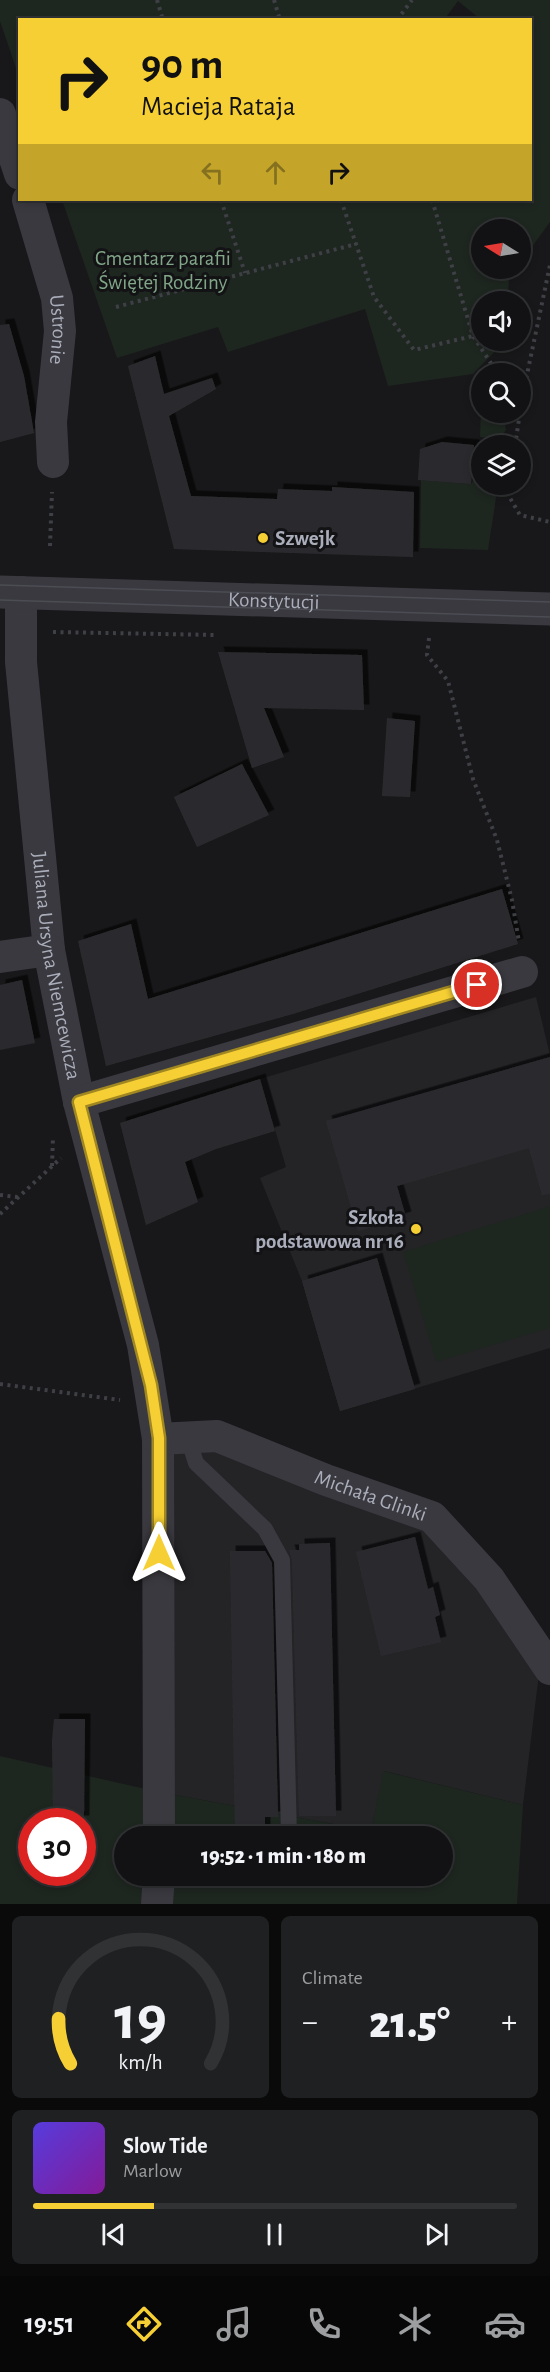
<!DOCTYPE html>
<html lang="en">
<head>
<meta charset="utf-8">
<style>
	:root { --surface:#121214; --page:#1f2022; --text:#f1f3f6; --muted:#9c9ea0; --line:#313234; --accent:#f6cf34 }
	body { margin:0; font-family:"Alegreya Sans",sans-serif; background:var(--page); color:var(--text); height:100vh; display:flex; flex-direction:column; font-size:22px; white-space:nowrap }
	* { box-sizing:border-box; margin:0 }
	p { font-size:20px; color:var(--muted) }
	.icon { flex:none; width:33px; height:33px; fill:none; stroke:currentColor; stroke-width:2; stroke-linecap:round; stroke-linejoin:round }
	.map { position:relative; height:1904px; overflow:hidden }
	.drawer { display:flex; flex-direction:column; gap:12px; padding:12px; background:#0a0a0b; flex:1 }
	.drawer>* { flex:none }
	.banner { position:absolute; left:18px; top:18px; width:514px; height:183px; border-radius:0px; box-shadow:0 3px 9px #0003,0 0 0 2px var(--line); background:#f6cf34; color:#111; overflow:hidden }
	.needle { width:39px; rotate:281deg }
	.tools { position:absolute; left:471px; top:219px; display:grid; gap:12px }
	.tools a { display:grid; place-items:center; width:60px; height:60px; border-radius:50%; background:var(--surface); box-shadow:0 3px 9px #0003,0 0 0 2px var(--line); font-size:30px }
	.speed { position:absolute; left:18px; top:1808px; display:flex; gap:12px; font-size:30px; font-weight:700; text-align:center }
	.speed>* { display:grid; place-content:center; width:78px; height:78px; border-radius:50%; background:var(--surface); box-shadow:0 3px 9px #0003,0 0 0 2px var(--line); line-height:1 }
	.speed .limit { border:9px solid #d22; background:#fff; color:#111 }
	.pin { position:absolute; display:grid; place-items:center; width:51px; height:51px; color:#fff; margin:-26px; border:3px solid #fff; border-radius:50%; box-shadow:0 2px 6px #0007 }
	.me { position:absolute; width:66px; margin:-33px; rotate:0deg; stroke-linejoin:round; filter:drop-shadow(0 0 4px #0008) }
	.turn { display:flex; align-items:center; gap:21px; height:126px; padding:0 24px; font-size:27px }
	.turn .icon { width:78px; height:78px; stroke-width:2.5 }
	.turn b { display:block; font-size:42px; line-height:51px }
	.lanes { display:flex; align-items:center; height:57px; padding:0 24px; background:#0003; justify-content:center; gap:30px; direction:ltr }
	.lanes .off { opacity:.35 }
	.big { font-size:45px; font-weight:800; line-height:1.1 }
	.drawer .widget { flex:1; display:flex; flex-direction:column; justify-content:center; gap:9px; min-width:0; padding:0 21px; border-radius:9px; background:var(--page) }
	.drawer .dial { align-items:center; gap:0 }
	.dial svg { height:156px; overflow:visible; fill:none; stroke:var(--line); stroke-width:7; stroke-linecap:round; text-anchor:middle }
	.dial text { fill:var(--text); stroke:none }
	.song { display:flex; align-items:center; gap:18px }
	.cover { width:72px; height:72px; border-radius:9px; background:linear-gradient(135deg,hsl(250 70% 55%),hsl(290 70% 35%)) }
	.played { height:6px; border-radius:3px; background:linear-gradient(90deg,var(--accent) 25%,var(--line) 25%) }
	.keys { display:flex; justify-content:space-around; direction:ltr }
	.heat { display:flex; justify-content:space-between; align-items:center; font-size:33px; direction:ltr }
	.drawer .tiles { flex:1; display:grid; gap:12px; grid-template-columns:1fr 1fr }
	.widget:last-child { grid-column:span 2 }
	.trip { position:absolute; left:114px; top:1826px; width:339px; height:60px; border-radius:30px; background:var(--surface); box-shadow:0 3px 9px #0003,0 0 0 2px var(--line); font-weight:800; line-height:60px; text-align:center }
	.tab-bar { display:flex; height:96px; justify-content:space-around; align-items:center; background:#070708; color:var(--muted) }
	.tab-bar .icon { width:42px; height:42px }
	.tab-bar .active { color:var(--accent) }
	.tab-bar b { font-size:27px; color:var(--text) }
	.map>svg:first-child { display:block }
	.built { fill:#242427 }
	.green { fill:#1e2620; fill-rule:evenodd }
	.building { fill:#2b2b2e; filter:url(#shadow) }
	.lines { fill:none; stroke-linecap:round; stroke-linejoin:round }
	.path { stroke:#3f4046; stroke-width:4; stroke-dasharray:3 4.5; stroke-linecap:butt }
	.service { stroke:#39393f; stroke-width:16 }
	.minor { stroke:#39393f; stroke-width:32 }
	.tertiary { stroke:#39393f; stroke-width:33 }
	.tram { stroke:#4c4d54; stroke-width:1.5 }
	.route-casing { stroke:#a08722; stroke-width:15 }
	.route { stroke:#f6cf34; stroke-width:10 }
	.poi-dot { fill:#f6cf34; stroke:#131315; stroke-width:2 }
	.labels { text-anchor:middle; stroke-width:6; stroke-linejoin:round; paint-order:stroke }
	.park-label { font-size:21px; fill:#81a688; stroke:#131315 }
	.street-label { font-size:21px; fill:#aaadba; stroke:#131315 }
	.poi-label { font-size:21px; font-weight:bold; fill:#aaadba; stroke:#131315; text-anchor:start }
</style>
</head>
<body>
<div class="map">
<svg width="550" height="1904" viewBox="0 0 550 1904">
	<defs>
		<filter id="shadow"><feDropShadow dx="5.5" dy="-5.5" stdDeviation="0" flood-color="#0009"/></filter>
	</defs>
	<rect width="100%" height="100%" fill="#18181a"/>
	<path class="built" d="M536,997L550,1055V1348L340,1411L302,1281L260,1178L286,1167L260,1079Z
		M217,1436L432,1517L541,1657L523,1805L384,1771L371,1831L159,1792L158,1439Z"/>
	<path class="green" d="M0,0H550V222L521,262L520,230H482V268L515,269L509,278L508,301L482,302V340L506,341V346H500L473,374L388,386L365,309L228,352L218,327L117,358L62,200H531V20L480,19L458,1L444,20H20L19,77L0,21Z
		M481,410L482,412L503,413L506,430L499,439L480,437Z
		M477,461H481L482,484L498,485L488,550L420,548L421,480L471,484L475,478Z
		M550,1206V1328L436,1362L403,1252Z
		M0,1756L159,1792L371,1831L383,1771L523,1805L517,1904H0ZM32,1821H82V1872H32ZM124,1836H442V1875H124Z"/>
	<path class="building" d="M9,324L24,376L34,433L0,442V325Z
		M155,356L164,394L212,378L216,389L169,416L191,496L277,499L278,489L332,491V487L414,492L413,557L174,549L128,366Z
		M442,442L474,445L471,484L418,480L420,449Z
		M218,652L362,655L364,710L264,708L284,757L252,768Z
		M387,718L415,721L410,797L382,796Z
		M242,764L269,815L197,847L174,797Z
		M502,889L518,944L293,1014L106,1066L78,941L131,924L148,999Z
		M22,980L35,1043L0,1050V985Z
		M550,1057V1194L542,1195L529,1148L397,1186L406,1217L358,1231L326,1121Z
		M260,1079L275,1131L216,1149L185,1162L198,1202L146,1225L120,1123Z
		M377,1258L415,1389L340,1411L302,1281Z
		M415,1537L428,1589L433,1587L440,1615L435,1617L441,1642L381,1656L356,1552Z
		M330,1543L336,1816H299L292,1560L289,1550H299V1544Z
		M230,1551H265L272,1563L278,1817H265V1836H235Z
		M54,1719H85L84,1821H53L52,1740Z
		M235,1875H266V1881H235Z"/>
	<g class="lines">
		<path class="path" d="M157,0L163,20
			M274,0L280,20
			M397,20L412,0
			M221,200L245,273
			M341,200L374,297L414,350L473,336
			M432,200L473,336L498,374
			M116,307L356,244
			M520,408L550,265
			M515,446L520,412
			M512,484L510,498L520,515L550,522
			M50,546L52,492
			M53,632L216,635
			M429,638L427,655L448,681L473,779L497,840L512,900L519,942
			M52,1166L53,1137
			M0,1195L17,1197
			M0,1214L61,1158
			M0,1384L120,1400"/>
		<path class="service" d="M188,1438L196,1463L265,1529L282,1560L289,1836
			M290,1875V1878"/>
		<g class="minor">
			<path d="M0,114L20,174"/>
			<path id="s1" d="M28,200L57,298L60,331L51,422L53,462"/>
			<path id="s2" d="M21,592V662L49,950L79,1102L143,1345L158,1439L159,1836"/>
			<path d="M0,957L49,950"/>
			<path d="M79,1102L522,972"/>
			<path id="s3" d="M158,1439L217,1436L326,1480L432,1517L489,1579L550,1669"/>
			<path d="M157,1904L159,1875"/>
		</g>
		<path class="tertiary" id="s4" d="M0,592L550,609"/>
		<path class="tram" d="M0,585L550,602
			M0,600L550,617"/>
	</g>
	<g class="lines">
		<g class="route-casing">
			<path id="route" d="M159,1553V1438L151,1385L79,1102L477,985"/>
		</g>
		<use href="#route" class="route"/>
	</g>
	<g class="poi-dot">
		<circle cx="263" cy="538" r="6"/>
		<circle cx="416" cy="1229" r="6"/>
	</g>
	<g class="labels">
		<g class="park-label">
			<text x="163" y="265">Cmentarz parafii<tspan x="163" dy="24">Świętej Rodziny</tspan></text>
		</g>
		<g class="street-label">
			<text dy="7" stroke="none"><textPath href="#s1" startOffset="134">Ustronie</textPath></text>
			<text dy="7" stroke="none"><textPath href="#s4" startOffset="274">Konstytucji</textPath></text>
			<text dy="7" stroke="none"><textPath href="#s2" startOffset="376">Juliana Ursyna Niemcewicza</textPath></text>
			<text dy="7" stroke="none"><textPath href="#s3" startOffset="224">Michała Glinki</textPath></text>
		</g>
		<g class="poi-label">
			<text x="275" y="545">Szwejk</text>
			<text x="404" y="1224" text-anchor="end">Szkoła<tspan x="404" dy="24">podstawowa nr 16</tspan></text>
		</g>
	</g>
</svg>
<div class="tools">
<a><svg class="needle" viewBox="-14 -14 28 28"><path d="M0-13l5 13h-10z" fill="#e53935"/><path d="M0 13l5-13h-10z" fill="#9c9ea0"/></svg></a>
<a><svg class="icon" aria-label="sound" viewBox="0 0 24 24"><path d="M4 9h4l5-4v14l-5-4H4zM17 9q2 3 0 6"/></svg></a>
<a><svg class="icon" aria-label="search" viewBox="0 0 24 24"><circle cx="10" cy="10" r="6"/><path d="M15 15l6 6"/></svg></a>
<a><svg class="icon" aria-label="layers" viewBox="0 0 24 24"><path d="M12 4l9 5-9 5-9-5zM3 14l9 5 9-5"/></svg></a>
</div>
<div class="speed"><div class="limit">30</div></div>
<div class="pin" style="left:477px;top:985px;background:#d93025"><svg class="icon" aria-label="arrive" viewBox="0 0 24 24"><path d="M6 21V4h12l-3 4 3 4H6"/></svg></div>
<svg class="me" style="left:159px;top:1553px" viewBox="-20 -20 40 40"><path d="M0-17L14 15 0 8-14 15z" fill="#f6cf34" stroke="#fff" stroke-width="4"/></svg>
<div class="trip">19:52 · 1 min · 180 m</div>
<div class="banner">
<div class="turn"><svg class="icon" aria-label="right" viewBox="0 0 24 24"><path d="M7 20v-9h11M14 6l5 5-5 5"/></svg><div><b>90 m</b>Macieja Rataja</div></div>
<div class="lanes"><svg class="icon off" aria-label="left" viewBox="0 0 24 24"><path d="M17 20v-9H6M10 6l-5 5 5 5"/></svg><svg class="icon off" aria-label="ahead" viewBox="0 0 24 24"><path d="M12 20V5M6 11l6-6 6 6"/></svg><svg class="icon" aria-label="right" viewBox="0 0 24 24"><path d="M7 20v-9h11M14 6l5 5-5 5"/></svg></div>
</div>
</div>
<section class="drawer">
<div class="tiles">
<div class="widget dial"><svg viewBox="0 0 100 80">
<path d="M14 69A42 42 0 1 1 86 69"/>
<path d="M14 69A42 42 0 0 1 8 46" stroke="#f6cf34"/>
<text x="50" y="56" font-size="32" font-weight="700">19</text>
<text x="50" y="72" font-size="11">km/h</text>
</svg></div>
<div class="widget"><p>Climate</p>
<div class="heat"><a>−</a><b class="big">21.5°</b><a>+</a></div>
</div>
<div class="widget">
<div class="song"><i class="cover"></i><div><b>Slow Tide</b><p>Marlow</p></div></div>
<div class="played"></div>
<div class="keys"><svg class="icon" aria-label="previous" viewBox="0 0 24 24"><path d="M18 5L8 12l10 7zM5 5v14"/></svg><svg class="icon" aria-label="pause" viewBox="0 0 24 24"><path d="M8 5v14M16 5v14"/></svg><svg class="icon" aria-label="next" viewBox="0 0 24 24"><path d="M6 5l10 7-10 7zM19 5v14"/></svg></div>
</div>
</div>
</section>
<nav class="tab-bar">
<b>19:51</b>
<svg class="icon active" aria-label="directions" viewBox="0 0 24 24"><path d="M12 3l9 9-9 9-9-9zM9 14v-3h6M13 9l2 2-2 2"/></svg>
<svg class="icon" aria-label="music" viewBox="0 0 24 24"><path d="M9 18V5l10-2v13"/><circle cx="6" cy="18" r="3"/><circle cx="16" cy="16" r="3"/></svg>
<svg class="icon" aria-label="phone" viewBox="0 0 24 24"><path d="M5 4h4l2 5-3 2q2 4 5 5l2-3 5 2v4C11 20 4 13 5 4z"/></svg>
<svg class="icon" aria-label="climate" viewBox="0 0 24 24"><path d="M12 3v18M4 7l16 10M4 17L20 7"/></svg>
<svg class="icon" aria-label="car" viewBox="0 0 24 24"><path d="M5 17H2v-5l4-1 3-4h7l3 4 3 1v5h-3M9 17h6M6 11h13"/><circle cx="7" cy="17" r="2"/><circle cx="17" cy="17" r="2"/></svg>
</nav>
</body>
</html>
